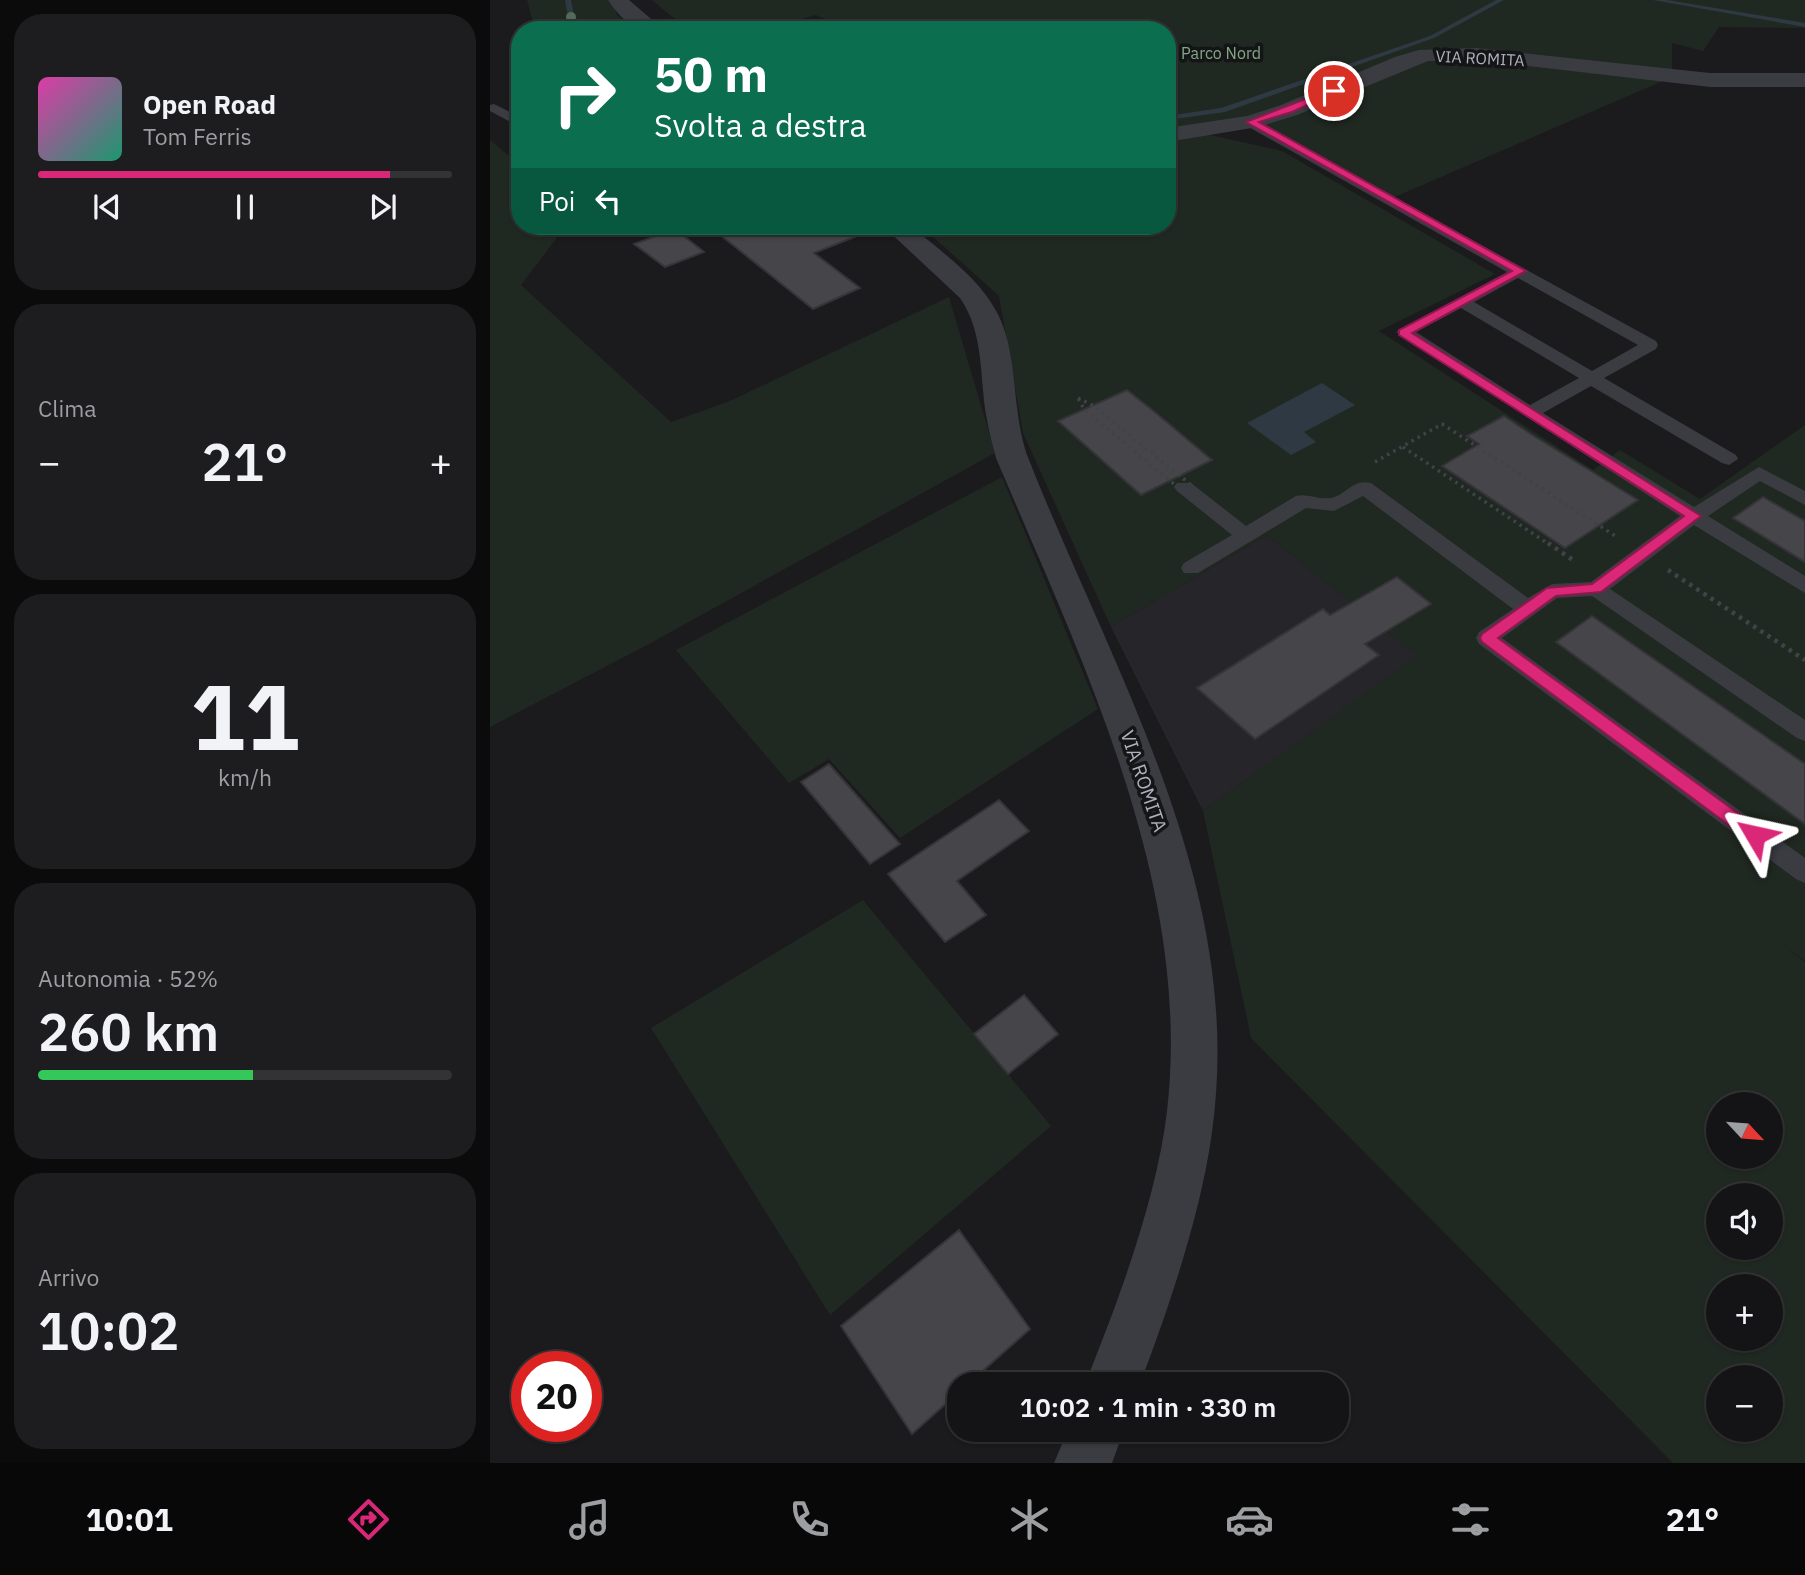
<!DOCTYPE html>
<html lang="it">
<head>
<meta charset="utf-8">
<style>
	:root { --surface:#141416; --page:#1d1d1f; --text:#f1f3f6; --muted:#9d9ea1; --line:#333335; --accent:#db2777 }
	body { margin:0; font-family:"IBM Plex Sans",sans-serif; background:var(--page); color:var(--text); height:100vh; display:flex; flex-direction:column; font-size:26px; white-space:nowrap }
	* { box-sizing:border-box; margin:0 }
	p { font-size:23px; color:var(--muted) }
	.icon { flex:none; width:38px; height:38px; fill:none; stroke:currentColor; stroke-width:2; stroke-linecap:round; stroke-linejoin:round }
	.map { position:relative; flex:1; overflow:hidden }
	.details { display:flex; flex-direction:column; gap:14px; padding:14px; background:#0b0b0c; width:490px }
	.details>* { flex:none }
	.hud { position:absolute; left:21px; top:21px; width:665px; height:214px; border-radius:28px; box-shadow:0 2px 5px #0004,0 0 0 2px var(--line); background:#0b6e4f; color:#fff; overflow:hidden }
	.needle { width:46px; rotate:116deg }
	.fabs { position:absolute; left:1216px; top:1092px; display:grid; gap:14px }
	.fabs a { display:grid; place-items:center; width:77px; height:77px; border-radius:50%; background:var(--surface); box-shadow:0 2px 5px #0004,0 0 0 2px var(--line); font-size:35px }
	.speed { position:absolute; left:21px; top:1351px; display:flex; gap:14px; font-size:35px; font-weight:700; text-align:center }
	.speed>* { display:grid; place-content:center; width:91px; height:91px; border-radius:50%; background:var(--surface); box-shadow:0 2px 5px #0004,0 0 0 2px var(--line); line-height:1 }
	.speed .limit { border:10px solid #d22; background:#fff; color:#111 }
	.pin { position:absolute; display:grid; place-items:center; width:60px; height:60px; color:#fff; margin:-30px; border:4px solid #fff; border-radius:50%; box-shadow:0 2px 7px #0007 }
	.me { position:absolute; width:77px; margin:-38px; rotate:306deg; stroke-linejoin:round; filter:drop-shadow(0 0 5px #0008) }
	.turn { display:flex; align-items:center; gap:24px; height:147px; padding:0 28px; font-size:32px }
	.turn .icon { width:91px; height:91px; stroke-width:2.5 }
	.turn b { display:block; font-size:49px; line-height:60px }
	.then { display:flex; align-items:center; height:66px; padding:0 28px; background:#0003; gap:14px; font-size:26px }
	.big { font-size:52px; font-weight:600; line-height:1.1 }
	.details .tile { flex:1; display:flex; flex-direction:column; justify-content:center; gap:10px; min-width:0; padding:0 24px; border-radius:28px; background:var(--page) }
	.details .dial { align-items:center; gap:0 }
	.dial b { font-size:91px; line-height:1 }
	.song { display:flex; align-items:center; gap:21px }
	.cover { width:84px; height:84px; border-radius:10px; background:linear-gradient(135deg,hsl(320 70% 55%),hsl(160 70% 35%)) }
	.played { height:7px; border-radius:4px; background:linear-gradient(90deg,var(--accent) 85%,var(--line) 85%) }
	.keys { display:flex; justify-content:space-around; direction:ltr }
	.heat { display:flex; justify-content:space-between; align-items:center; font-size:38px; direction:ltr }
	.charge { height:10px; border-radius:5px; background:linear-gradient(90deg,#34c759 52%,var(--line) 0) }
	.trip { position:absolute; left:457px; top:1372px; width:402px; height:70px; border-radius:28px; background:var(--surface); box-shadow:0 2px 5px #0004,0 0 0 2px var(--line); font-weight:600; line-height:70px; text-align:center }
	.menu { display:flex; height:112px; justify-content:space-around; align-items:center; background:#080809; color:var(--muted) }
	.menu .icon { width:49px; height:49px }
	.menu .on { color:var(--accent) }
	.menu b { font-size:32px; color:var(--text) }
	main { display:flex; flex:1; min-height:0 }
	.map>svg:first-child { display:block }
	.built { fill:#26262a }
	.green { fill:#202921; fill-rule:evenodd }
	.water { fill:#2f3943 }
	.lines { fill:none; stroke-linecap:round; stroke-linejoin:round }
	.stream { fill:#2f3943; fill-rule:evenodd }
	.building { fill:#45454a; stroke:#353439; stroke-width:2 }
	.path-far1 { stroke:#41434a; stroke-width:3.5; stroke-dasharray:2.5 4.5; stroke-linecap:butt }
	.path { stroke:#41434a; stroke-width:4.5; stroke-dasharray:3.5 5; stroke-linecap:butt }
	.lane { fill:#3b3c42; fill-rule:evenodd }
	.street { fill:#3b3c42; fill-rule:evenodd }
	.tree { fill:#546957 }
	.route { fill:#db2777; stroke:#8e194d; stroke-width:2 }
	.labels { text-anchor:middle; stroke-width:7; stroke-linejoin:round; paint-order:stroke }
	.far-park-label { font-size:16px; fill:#82a986; stroke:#151518 }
	.far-street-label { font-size:16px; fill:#acb1bd; stroke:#151518 }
	.street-label { font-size:19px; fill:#acb1bd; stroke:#151518 }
</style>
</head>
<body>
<main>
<section class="details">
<div class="tile">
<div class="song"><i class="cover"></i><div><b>Open Road</b><p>Tom Ferris</p></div></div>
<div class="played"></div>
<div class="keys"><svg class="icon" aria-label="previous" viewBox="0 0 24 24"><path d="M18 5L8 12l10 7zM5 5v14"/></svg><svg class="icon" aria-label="pause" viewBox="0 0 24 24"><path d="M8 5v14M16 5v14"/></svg><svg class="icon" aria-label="next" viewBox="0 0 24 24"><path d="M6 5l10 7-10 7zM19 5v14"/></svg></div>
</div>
<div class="tile"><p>Clima</p>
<div class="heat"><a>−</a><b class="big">21°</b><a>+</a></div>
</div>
<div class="tile dial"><b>11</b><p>km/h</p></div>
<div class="tile"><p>Autonomia · 52%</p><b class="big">260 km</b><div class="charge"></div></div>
<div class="tile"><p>Arrivo</p><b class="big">10:02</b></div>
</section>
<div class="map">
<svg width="1315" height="1463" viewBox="0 0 1315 1463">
	<rect width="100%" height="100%" fill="#1b1a1d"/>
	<path class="built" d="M777,535L927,656L713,811L621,627Z"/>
	<path class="green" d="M37,0H123L127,15L145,30H45Z
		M162,0H1315V28L1229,27L1213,51L1182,43V77L900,199L761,122L677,135V30H344L353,27L326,15L270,30H213L182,17Z
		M716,134L792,151L1005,274L889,331L1103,470L1130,450L1210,499L1315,425V961L1292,944L1315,962V1463H1183L761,1038L713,811L926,656L777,535L621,627L533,433L509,296L431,226H677V140ZM1228,1104H1281V1157H1228ZM1228,1195H1281V1248H1228ZM1228,1286H1281V1339H1228ZM1228,1377H1281V1430H1228Z
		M0,140L23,159L30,161V226H82L72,231L31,285L181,422L240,401L459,297L505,453L159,644L0,727Z
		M512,477L608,709L410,838L339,759L299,783L186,650Z
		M373,900L561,1126L340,1315L161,1028Z"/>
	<path class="water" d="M832,383L865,405L814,432L826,442L801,455L757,423Z"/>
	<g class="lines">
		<path class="stream" d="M75,0H81L84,16L97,30H90L78,17Z
			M1006,0H1014L944,38L735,112L677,120V116L731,108L940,36Z
			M1163,0H1177L1315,23V27Z"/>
	</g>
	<path class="building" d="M219,226H387V228L324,253L370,288L323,309Z
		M185,229L214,252L175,267L144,244Z
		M637,390L666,413L722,460L651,495L568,421Z
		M1014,416L1044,436L1148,500L1075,548L952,466L989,444L977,436Z
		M1273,497L1315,521V562L1243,518Z
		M907,577L941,604L875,644L889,655L765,739L707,688L833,609L840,615Z
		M1102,616L1315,764V824L1066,642Z
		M339,764L410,844L380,864L311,782Z
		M509,800L539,831L467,881L496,915L455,942L398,874Z
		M534,995L568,1034L518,1074L484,1034Z
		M469,1230L540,1329L478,1384H469V1392L422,1434L351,1326Z"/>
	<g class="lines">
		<path class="path-far1" d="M588,398L604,406L700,484L690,489L594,409Z
			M913,447L1060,545
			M885,462L952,424L1127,537"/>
		<path class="path" d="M1058,543L1083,560
			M1178,570L1315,660"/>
		<path class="lane" d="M4,104L30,117V127L0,111V105Z
			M760,118L1166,341L1168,345L1166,349L1114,378L1246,455L1248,459L1239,465L1232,463L1101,386L1053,413L1204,507L1269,467L1315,491V505L1270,481L1218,516L1315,576V593L1204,525L1120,589L1315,720V741L1307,738L1102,596L1067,598L1012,638L1315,858V883L1306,879L989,644L986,638L989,632L1023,609L873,496L844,511L816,508L708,573H694L691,568L694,563L742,535L687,491L684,487L687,483H701L756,526L806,496C818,493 828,500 840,498C855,496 863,478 881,483L1038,598L1062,584L1101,582L1190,516L906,332L1017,272L755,125V119ZM1028,278L1148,345L1102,371L984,302ZM971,308L1089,378L1040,405L926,332Z"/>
		<path class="street" d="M118,0H139L174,30C145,30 135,25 118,0Z
			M986,48L1220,73H1315V87H1220L986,60L938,61L807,115L768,127L677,142V128L757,116L791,105L905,57L929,50Z
			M393,226H421C450,251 486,275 505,309C530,351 520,413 539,460C625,677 756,889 722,1132C711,1214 679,1307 650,1384H595C628,1302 667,1198 677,1111C703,885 592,661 506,458C503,446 499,433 497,420C489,379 495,334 470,298Z
			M578,1430H634L622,1463H564Z"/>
	</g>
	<circle class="tree" cx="81" cy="17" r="5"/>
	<path class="route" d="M841,89L848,91L802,112L769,122L1036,271L922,333L1211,516L1111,592L1066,596L1008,638L1271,830L1273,835L1271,840H1259L992,642L990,638L992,634L1057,588L1102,584L1194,516L909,335V330L1022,271L756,122Z"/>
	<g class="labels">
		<g class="far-park-label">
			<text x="731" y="59">Parco Nord</text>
		</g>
		<g class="far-street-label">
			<text transform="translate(990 58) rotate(3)" y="6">VIA ROMITA</text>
		</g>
		<g class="street-label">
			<text transform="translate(654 781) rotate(71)" y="7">VIA ROMITA</text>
		</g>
	</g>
</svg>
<div class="fabs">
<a><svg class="needle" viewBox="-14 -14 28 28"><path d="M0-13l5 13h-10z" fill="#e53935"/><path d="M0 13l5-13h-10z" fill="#9d9ea1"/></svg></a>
<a><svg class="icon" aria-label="sound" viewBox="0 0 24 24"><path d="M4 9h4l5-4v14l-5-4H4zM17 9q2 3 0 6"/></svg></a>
<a>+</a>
<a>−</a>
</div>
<div class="speed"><div class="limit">20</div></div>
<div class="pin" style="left:844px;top:91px;background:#d93025"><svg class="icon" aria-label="arrive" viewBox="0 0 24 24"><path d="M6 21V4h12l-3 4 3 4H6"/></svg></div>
<svg class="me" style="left:1265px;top:835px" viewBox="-20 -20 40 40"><path d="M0-17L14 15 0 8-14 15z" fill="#db2777" stroke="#fff" stroke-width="4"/></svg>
<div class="trip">10:02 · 1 min · 330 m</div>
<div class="hud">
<div class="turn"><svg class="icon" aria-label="right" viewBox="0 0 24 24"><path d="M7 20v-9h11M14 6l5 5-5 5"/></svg><div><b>50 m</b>Svolta a destra</div></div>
<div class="then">Poi<svg class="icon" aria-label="left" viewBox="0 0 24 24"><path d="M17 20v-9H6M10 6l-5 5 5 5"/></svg></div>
</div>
</div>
</main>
<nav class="menu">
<b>10:01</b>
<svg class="icon on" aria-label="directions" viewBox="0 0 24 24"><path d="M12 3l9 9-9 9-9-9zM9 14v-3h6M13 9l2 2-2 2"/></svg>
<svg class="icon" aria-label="music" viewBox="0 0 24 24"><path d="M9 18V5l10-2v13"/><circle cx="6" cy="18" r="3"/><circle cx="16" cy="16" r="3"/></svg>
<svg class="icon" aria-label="phone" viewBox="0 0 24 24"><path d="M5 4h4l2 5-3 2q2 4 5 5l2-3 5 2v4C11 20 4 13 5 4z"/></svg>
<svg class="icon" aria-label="climate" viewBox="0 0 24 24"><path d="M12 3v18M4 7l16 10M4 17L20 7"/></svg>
<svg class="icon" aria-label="car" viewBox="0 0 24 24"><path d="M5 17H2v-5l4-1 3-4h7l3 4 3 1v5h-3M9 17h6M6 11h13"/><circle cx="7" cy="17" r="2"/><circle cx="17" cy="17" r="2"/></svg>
<svg class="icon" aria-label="filters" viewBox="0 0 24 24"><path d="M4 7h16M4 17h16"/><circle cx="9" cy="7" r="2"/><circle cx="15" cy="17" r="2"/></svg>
<b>21°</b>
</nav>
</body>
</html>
